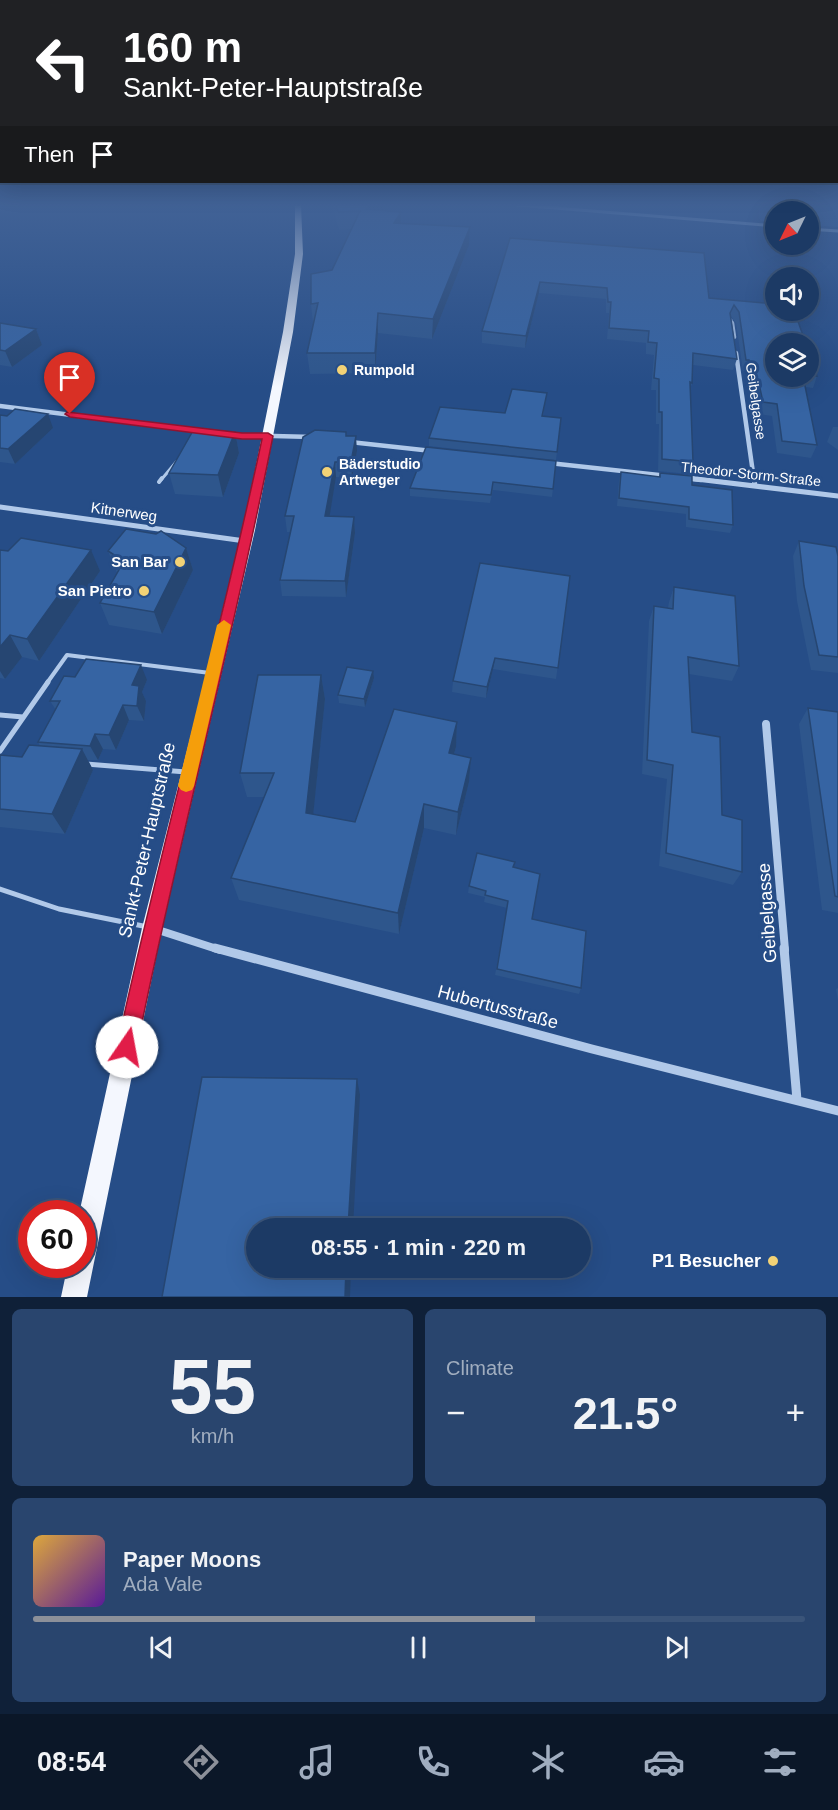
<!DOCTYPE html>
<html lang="en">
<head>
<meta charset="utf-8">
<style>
	:root { --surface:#1c3a65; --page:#29456e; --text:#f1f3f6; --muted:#a0adbf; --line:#3a5479; --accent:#8c9099 }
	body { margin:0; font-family:Helvetica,sans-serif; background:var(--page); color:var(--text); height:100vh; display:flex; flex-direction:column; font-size:22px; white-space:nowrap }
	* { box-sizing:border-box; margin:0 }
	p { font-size:20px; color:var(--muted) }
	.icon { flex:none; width:33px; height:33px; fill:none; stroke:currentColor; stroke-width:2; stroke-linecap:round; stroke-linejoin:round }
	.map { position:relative; height:1297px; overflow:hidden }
	.sheet { display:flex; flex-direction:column; gap:12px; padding:12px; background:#0f2038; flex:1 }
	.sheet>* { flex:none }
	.top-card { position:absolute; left:0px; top:0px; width:838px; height:183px; box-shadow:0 6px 24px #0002,0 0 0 2px var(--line); background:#202124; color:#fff; overflow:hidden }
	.needle { width:39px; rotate:227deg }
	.tools { position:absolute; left:765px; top:201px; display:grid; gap:12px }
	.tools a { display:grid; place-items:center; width:54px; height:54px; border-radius:50%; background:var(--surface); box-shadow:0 6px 24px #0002,0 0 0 2px var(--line); font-size:30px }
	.speed { position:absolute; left:18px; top:1200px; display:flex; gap:12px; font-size:30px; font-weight:700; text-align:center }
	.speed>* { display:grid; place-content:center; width:78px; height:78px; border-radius:50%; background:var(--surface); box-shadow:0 6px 24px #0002,0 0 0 2px var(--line); line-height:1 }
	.speed .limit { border:9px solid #d22; background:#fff; color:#111 }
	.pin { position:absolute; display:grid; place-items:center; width:51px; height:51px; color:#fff; margin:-62px -26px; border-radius:50% 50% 50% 0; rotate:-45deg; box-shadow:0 0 6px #0007 }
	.pin .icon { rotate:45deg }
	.me { position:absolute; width:66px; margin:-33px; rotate:12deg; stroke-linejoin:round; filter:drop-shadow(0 0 4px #0008) }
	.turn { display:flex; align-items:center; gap:21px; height:126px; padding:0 24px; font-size:27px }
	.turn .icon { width:78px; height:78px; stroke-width:2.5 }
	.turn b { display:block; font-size:42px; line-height:51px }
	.then { display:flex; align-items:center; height:57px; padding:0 24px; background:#0003; gap:12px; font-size:22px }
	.big { font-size:45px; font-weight:700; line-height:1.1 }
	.sheet .tile { flex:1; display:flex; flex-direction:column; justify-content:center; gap:9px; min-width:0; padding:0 21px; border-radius:9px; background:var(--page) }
	.sheet .dial { align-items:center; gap:0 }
	.dial b { font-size:78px; line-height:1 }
	.song { display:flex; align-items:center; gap:18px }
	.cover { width:72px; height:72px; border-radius:9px; background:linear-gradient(135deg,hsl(40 70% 55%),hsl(270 70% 35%)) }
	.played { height:6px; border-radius:3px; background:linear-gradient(90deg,var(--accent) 65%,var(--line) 65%) }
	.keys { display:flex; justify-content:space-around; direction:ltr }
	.heat { display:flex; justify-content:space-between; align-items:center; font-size:33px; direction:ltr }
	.sheet .tiles { flex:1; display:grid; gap:12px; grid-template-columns:1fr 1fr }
	.tile:last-child { grid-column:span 2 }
	.trip { position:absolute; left:246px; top:1218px; width:345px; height:60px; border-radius:30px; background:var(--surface); box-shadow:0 6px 24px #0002,0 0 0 2px var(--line); font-weight:700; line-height:60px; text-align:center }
	.menu { display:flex; height:96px; justify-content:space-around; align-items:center; background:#0b1728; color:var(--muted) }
	.menu .icon { width:42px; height:42px }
	.menu .selected { color:var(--accent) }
	.menu b { font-size:27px; color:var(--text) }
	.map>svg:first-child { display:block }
	.green { fill:#305f9e }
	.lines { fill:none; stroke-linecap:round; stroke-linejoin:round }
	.lane-far2 { stroke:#b1c9e9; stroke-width:3 }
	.lane-far1 { stroke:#b1c9e9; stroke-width:4 }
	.lane { stroke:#b1c9e9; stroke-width:5 }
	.street-far4 { stroke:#b1c9e9; stroke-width:3 }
	.street-far3 { stroke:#b1c9e9; stroke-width:4.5 }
	.street-far2 { stroke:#b1c9e9; stroke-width:5 }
	.street-far1 { stroke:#b1c9e9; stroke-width:8 }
	.street { stroke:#b1c9e9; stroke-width:9 }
	.primary { fill:#f4f7fe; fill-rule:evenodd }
	.wall { fill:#2e568c }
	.shaded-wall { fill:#264672 }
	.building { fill:#3664a3; stroke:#264672; stroke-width:1.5 }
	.route { fill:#e11d48; stroke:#92132f; stroke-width:1.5 }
	.slow { fill:#f59e0b }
	.poi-dot { fill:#f2d276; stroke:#264d87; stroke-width:2 }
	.labels { text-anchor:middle; stroke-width:6; stroke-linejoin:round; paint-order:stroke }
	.far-poi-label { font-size:14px; font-weight:bold; fill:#fff; stroke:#264d87; text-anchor:start }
	.far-street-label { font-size:14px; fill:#fff; stroke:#264d87 }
	.street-label { font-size:15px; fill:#fff; stroke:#264d87 }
	.poi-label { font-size:15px; font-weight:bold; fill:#fff; stroke:#264d87; text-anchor:end }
	.near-street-label { font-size:18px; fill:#fff; stroke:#264d87 }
	.near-poi-label { font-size:18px; font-weight:bold; fill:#fff; stroke:#264d87; text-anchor:end }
</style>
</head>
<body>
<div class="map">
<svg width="838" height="1297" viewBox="0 0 838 1297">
	<rect width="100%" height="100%" fill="#264d87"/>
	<path class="green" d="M758,205H838V227L809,225L808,212H776L775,222L760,221Z"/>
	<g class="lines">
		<path class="lane-far2" d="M161,480L177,461"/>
		<path class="lane-far1" d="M159,482L162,478
			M47,683L67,655L210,673"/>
		<path class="lane" d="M0,715L23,717
			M0,751L48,682
			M86,764L186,772
			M0,889L59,909L148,927"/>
		<path class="street-far4" d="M518,205L776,226
			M808,229L838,231
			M731,320L732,324"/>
		<path class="street-far3" d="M732,323L734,337
			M736,353L754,480
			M0,406L199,431
			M230,435L313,437
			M350,442L432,451
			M549,463L668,476
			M684,478L701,480"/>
		<path class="street-far2" d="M688,478L838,496
			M754,478L755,486
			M0,507L245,541"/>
		<path class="street-far1" d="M766,724L785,950
			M155,929L220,950"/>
		<path class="street" d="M215,948L592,1049L838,1111
			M784,948L797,1100"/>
		<path class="primary" d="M295,205H301L303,254L293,332L255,530L162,928L87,1297H61L68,1264H82V1214H79L142,928L243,530L283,332L295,254Z"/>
	</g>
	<path class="wall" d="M332,205H386L381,211L401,224L470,227L469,245L432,339L378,333L375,373L310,374L307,353L314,323H313L311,304L332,270L351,229L339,230Z
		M784,205H821L819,210L784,208Z
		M510,238L709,298L776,304V376H808V351L817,376L813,388L805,387L817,445L811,458L777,453L772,416L759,414L755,396L750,395L746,372L743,371L736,323L731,316L737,359L733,370L693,365L692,383L690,390L693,462L689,474L658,471L659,424H656V390H651L654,355L646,354V343L607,339L609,313H606V299L539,293L525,348L482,343V331Z
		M0,323L36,329L42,345L12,367L0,365Z
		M547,393L543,416L561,418L556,460L429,446V438L505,413Z
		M0,415L53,428L15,464L0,462Z
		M833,427H838V450L827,442Z
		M235,432L239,453L223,497L175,494L169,473Z
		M346,432L347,436L357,451L352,478L336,477L329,517H354L355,533L346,597L282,596L280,580L290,532H287L285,516Z
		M556,461L552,497L493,490L490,503L410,496V488Z
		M621,472L659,477L660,473L692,485L733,525L730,533L686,527V514L617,506L619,480Z
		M799,541L838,556V673L811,670L797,601L793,556Z
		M186,548L193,570L162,634L109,625L100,603L117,573L108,551Z
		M0,550L100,571L39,661L22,657L5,679L0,678Z
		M570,576L556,679L493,669L486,698L452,692L453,681Z
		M674,587L739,666L732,681L689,674L692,732L742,872L733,885L659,866L667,779L642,774L649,621L654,606L668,608L669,602Z
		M321,675L325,699L313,814L355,822L457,722L456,747L454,754L471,758L469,782L456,835L424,828L399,934L239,900L231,878L264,797H247L240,773Z
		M75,677L147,680L142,692L146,701L144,721L129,720L116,750L103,749L98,760H88L93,770L65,834L0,827V755L22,757L40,746L38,742L56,710L50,701Z
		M374,678L365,707L339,703L338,695Z
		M808,708L838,712V913L822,910L799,724Z
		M513,867L532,919L581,988L579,994L495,975L507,908L484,902L485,897L468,893L469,886Z
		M838,988V1001L836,989Z"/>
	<path class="shaded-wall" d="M370,205H386L367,227L366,209Z
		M401,212V229L394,223Z
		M470,227L469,245L432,339L433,319Z
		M540,282L539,293L525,348L526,336Z
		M378,313V333L375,373V353Z
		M36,329L42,345L12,367L5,351Z
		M48,414L53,428L15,464L8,449Z
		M235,432L239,453L223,497L218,475Z
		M356,436L357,451L352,478L351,462Z
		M335,462L336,477L327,532L325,516Z
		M354,517L355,533L346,597L345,581Z
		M186,548L193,570L162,634L154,612Z
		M91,550L100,571L39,661L27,639Z
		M10,635L22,657L5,679L0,671V647Z
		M495,658L493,669L486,698L487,687Z
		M141,665L147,680L142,692L146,701L144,721L137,706L132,685Z
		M373,671L374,678L365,707L364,699Z
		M321,675L325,699L311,836L306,813Z
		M123,705L129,720L116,750L109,735Z
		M457,722L456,747L447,777L449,753Z
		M95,734L103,749L98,760L90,746Z
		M82,749L93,770L65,834L52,814Z
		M471,758L469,782L456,835L458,812Z
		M424,804V828L399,934L398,913Z
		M357,1079L360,1095L353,1228H348Z
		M346,1268H351L350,1297H345Z"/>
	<path class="building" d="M336,205H370L366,209L401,212L394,223L470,227L433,319L378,313L375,353H307L318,303L311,304V274L332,270L360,211L338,212Z
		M510,238L704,253L709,298L776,304V310H794L806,344H776V376H803L817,445L782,441L777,404L763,402L759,384L754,383L749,360H746L739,312L734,305L730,313L737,359L693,353L692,383L690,382L693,462L662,459V412H659V379L654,378L657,343L648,342L649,331L609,328L611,302H608L607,288L540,282L526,336L482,331Z
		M0,323L36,329L5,351L0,350Z
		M808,351L817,376L808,375Z
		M512,389L547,393L542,416L561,418L557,452L429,438L440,407L505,413Z
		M15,409L48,414L8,449L0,448V415L7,416Z
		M194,429L235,432L218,475L169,473Z
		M315,430L346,432V436H356L351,462H335L325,516L354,517L345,581L280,580L294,516H285L303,437Z
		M426,447L556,461L553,489L493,482L491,495L410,488Z
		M621,472L660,477V473L692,476V485L732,490L733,525L689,519V507L619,498Z
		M126,529L156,534L161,531L186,548L154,612L100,603L124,561L108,551Z
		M21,538L91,550L27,639L10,635L0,647V550L8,551Z
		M799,541L836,547L838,556V657L819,655L804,586Z
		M480,563L570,576L558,668L495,658L487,687L453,681Z
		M674,587L735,596L739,666L688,657L692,732L720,737L722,815L742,820V872L666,853L673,765L647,760L654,606L673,609Z
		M86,659L141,665L132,685L139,686L137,706L123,705L109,735L95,734L90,746L38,742L60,701H50L64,676L75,677Z
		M347,667L373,671L364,699L338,695Z
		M258,675H321L306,813L355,822L394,709L457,722L449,753L471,758L458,812L424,804L398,913L231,878L274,773H240Z
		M808,708L838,712V897L835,896Z
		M29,745L82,749L52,814L0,809V755L22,757Z
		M477,853L515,862L513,867L540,874L532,919L586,931L581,988L497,969L508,901L485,895L486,891L469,886Z
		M202,1077L357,1079L348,1228H256V1268H346L345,1297H162Z"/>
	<linearGradient id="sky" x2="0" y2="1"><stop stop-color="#152a4a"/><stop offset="0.53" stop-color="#416296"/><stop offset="1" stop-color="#416296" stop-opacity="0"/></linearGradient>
	<rect width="838" height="387" fill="url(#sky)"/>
	<path class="route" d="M67,412L242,433H268L273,436C233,641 178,842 137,1047L134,1054L127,1057L120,1054L117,1047C161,843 219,643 262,439H242L70,417L65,414Z"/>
	<path class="slow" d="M224,620L231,625L194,786L192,790L186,792L181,790L178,786L217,625Z"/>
	<g class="poi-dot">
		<circle cx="342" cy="370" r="6"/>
		<circle cx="327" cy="472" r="6"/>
		<circle cx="180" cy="562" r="6"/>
		<circle cx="144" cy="591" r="6"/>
		<circle cx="773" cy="1261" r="6"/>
	</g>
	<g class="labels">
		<g class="far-poi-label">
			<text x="354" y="375">Rumpold</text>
			<text x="339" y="469">Bäderstudio<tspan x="339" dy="16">Artweger</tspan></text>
		</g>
		<g class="far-street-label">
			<text transform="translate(756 401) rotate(82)" y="5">Geibelgasse</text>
			<text transform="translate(751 474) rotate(6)" y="5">Theodor-Storm-Straße</text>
		</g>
		<g class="street-label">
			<text transform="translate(124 512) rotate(8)" y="5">Kitnerweg</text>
		</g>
		<g class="poi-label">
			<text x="168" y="567">San Bar</text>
			<text x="132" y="596">San Pietro</text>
		</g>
		<g class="near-street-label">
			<text transform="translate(147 840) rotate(-77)" y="6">Sankt-Peter-Hauptstraße</text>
			<text transform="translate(767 913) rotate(-94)" y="6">Geibelgasse</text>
			<text transform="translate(498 1007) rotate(15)" y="6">Hubertusstraße</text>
		</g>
		<g class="near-poi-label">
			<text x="761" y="1267">P1 Besucher</text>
		</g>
	</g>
</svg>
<div class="tools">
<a><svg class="needle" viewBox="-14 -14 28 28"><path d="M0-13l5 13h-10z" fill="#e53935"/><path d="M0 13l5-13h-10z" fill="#a0adbf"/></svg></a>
<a><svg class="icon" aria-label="sound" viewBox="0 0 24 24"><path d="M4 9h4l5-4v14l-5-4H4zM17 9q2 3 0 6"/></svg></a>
<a><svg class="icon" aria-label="layers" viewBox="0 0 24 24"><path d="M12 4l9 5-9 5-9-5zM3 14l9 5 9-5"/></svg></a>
</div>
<div class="speed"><div class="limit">60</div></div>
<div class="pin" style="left:70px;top:414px;background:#d93025"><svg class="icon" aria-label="arrive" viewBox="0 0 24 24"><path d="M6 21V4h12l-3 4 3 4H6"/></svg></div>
<svg class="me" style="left:127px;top:1047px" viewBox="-20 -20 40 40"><circle r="19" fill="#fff"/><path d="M0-13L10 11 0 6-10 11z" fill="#e11d48"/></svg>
<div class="trip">08:55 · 1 min · 220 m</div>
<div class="top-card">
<div class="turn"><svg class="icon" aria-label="left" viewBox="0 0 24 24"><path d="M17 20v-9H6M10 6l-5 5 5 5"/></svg><div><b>160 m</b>Sankt-Peter-Hauptstraße</div></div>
<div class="then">Then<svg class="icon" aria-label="arrive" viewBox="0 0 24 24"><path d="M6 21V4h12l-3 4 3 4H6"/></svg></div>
</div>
</div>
<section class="sheet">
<div class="tiles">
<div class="tile dial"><b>55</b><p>km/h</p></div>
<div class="tile"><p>Climate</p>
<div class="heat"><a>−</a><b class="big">21.5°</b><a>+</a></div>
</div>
<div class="tile">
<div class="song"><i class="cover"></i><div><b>Paper Moons</b><p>Ada Vale</p></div></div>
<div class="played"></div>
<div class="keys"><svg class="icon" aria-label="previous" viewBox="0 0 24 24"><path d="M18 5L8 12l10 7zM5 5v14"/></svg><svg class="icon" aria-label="pause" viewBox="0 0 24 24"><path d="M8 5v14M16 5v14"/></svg><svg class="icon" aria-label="next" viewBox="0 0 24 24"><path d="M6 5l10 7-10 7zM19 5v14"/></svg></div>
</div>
</div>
</section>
<nav class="menu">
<b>08:54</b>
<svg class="icon selected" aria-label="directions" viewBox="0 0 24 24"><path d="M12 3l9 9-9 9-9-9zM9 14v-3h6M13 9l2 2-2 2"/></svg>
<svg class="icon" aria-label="music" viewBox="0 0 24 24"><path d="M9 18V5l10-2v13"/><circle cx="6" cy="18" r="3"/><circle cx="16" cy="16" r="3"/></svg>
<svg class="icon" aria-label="phone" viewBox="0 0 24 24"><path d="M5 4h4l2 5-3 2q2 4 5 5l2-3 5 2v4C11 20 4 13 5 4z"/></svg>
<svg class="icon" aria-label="climate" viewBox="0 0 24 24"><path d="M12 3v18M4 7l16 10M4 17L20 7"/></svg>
<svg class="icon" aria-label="car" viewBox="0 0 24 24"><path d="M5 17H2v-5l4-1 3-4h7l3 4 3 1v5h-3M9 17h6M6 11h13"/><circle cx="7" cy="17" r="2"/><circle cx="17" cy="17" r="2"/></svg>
<svg class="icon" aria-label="filters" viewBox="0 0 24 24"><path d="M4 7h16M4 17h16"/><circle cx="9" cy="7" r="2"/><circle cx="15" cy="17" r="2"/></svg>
</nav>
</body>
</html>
